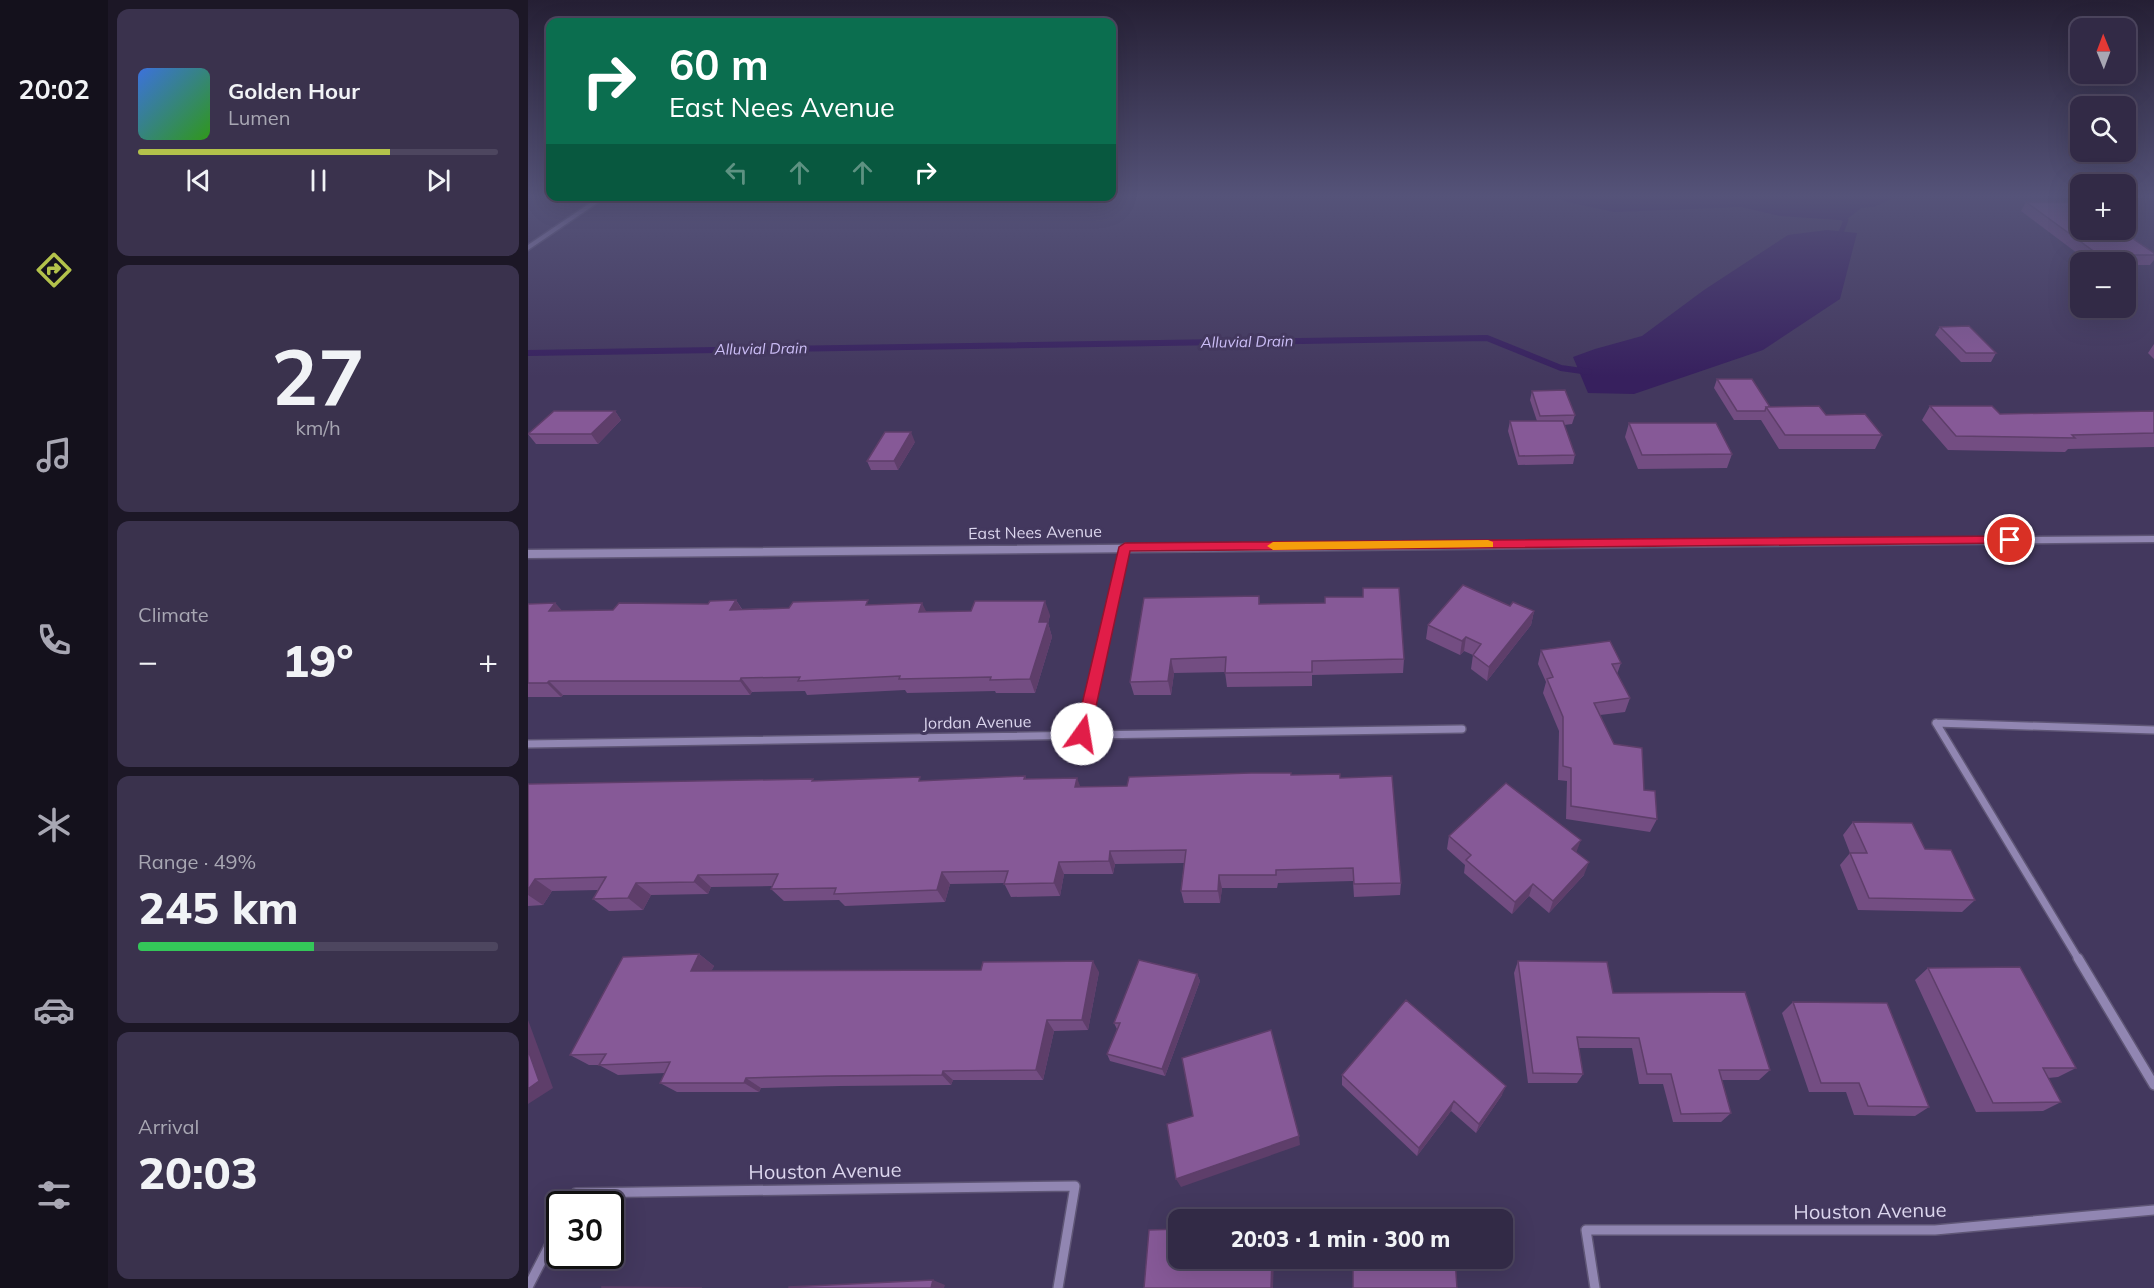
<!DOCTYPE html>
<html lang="en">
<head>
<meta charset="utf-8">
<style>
	:root { --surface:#322a46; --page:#3a324d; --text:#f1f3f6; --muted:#a8a7b3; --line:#4d465f; --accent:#b3c24b }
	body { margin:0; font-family:Mulish,sans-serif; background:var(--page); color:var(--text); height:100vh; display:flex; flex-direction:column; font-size:22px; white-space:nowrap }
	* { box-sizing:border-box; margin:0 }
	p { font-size:20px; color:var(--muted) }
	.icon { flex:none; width:33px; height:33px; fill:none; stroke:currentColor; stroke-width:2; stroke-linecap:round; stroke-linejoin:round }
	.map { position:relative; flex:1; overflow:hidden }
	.panel { display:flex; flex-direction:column; gap:9px; padding:9px; background:#1c1726; width:420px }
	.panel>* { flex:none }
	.banner { position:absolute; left:18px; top:18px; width:570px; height:183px; border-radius:12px; box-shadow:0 6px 24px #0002,0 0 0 2px var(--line); background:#0b6e4f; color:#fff; overflow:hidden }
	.needle { width:39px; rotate:359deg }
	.buttons { position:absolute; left:1542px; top:18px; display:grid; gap:12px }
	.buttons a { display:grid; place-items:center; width:66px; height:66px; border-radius:12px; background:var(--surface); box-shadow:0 6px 24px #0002,0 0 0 2px var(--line); font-size:30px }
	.speed { position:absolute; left:18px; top:1191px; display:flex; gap:12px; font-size:30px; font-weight:700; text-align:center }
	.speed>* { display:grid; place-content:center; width:78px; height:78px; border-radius:50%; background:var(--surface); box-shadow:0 6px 24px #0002,0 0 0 2px var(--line); line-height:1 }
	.speed .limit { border:3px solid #111; border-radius:9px; background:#fff; color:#111 }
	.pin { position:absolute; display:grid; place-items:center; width:51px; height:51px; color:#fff; margin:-26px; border:3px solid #fff; border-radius:50%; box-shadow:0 2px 6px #0007 }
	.me { position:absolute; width:66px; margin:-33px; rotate:13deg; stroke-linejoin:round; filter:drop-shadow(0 0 4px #0008) }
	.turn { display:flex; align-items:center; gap:21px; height:126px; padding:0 24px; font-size:27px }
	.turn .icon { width:78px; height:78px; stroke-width:2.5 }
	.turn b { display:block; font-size:42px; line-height:51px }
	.lanes { display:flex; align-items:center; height:57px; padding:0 24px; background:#0003; justify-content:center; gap:30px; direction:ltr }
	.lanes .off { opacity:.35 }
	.big { font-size:45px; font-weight:800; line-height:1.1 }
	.panel .card { flex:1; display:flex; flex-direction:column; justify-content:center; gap:9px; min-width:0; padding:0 21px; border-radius:12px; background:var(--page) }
	.panel .dial { align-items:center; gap:0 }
	.dial b { font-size:78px; line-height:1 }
	.song { display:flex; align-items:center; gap:18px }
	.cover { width:72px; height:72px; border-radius:9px; background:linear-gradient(135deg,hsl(220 70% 55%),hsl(110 70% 35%)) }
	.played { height:6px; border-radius:3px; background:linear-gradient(90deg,var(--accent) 70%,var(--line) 70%) }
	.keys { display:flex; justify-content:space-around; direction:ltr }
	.heat { display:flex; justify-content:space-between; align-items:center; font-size:33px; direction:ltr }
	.charge { height:9px; border-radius:4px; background:linear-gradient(90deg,#34c759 49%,var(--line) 0) }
	.trip { position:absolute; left:640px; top:1209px; width:345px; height:60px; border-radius:12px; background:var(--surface); box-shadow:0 6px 24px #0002,0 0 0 2px var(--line); font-weight:800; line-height:60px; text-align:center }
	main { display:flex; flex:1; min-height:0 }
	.tabs { display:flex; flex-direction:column; width:108px; justify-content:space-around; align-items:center; background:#14111c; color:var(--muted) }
	.tabs .icon { width:42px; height:42px }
	.tabs .on { color:var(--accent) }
	.tabs b { font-size:27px; color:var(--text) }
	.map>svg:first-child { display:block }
	.water { fill:#37205e }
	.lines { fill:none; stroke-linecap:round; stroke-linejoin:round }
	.stream-far1 { stroke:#37205e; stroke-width:5 }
	.stream { stroke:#37205e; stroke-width:6 }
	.street-far2-casing { stroke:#5f5676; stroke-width:9 }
	.street-far1-casing { stroke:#5f5676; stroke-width:10 }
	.street-casing { stroke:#5f5676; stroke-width:12 }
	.secondary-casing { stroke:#5f5676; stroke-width:3 }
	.street-far2 { stroke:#9186b2; stroke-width:6 }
	.street-far1 { stroke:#9186b2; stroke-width:7 }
	.street { stroke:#9186b2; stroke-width:9 }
	.secondary { fill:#9186b2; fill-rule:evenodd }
	.wall { fill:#734d82 }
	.shaded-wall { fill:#5e3e6a }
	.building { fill:#865997; stroke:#5e3e6a; stroke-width:1.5 }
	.route { fill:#e11d48; stroke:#92132f; stroke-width:1.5 }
	.slow { fill:#f59e0b }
	.labels { text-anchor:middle; stroke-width:6; stroke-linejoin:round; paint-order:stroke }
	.far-water-label { font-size:15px; font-style:italic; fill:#ccbef7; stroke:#43385e }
	.street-label { font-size:16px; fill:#dcd6ee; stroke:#43385e }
	.near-street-label { font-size:20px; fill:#dcd6ee; stroke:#43385e }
</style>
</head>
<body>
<main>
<nav class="tabs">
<b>20:02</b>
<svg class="icon on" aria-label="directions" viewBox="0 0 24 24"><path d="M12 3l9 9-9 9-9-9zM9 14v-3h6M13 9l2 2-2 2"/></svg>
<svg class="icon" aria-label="music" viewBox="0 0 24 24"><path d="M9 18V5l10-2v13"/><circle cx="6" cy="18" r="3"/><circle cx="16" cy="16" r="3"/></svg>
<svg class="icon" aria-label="phone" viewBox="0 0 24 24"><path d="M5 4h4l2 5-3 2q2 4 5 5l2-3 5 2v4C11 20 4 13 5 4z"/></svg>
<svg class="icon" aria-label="climate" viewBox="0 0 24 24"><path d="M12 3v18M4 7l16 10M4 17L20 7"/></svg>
<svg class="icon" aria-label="car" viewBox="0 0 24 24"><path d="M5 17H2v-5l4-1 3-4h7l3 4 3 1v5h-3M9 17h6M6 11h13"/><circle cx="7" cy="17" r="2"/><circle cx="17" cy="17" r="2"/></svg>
<svg class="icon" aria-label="filters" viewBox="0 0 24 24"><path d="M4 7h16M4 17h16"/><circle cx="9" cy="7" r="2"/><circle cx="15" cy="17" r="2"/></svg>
</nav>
<section class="panel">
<div class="card">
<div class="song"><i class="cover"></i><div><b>Golden Hour</b><p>Lumen</p></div></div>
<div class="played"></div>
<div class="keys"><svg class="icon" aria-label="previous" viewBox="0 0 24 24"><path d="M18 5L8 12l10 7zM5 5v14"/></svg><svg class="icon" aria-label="pause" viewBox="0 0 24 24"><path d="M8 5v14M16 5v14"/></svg><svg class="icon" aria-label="next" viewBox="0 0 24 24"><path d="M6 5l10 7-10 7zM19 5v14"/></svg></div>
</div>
<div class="card dial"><b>27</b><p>km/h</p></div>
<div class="card"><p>Climate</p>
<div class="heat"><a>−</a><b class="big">19°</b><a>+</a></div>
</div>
<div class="card"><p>Range · 49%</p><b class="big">245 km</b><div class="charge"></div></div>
<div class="card"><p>Arrival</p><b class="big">20:03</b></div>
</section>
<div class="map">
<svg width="1626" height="1288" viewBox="0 0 1626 1288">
	<rect width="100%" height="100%" fill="#43385e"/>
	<path class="water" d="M1029,197H1368L1346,207L1333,208L1318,220H1311L1252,216L1213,207L1086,212L1039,202Z
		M1299,230L1329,233L1312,299L1235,350L1106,394L1060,393L1045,357L1067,349L1114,336L1176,290L1260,235Z"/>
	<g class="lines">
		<path class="stream-far1" d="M1309,215L1318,220L1310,240"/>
		<path class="stream" d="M0,353L959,338L1033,368L1061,372"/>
		<g class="street-far2-casing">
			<path id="street-far2" d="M562,699L597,547"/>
		</g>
		<g class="street-far1-casing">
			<path id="street-far1" d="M1408,723L1551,960
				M1408,723L1626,730
				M554,734L562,698
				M0,744L934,729"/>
		</g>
		<g class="street-casing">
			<path id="street" d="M1550,958L1626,1085
				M42,1204L48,1193L547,1186L530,1288
				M0,1287L32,1225
				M1067,1288L1058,1230H1407L1626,1210"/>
		</g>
		<g class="secondary-casing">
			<path id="secondary" d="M71,197H78L0,250V245Z
				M1626,536V542L0,558V550Z"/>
		</g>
		<use href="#street-far2" class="street-far2"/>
		<use href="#street-far1" class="street-far1"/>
		<use href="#street" class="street"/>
		<use href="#secondary" class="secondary"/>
	</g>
	<path class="wall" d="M1498,202L1626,253V260L1622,265H1598V262H1561L1493,211Z
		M1412,327L1468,353L1463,362H1433L1407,335Z
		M1626,344V359L1620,353Z
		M1189,379L1242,407L1298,415L1354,435L1347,449H1251L1233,420H1206L1186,388Z
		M1004,391L1047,415L1044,424L1036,425L1047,455L1045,464L990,465L980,431L982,421H1009L1002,400Z
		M1402,406L1472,414L1626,411V447L1540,449L1537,452L1420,450L1394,420Z
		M87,411L93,420L70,444H8L0,434Z
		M1101,423L1204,454L1199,468L1110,469L1097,437Z
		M387,442L370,470H343L339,461Z
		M731,596L732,604L876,659L875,673L784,675V686L699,687L697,672L646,673L643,695H606L602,682Z
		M208,600L214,609L261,608L342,605L399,612L522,615L520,623L524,637L507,693H468L467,691L379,693L377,690L279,695L277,691L224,692L222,695H35L33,697H0V604L27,603L34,611L85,610L180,604Z
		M982,606L1006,611L1003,625L959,681L943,669L945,655L936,651L932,655L898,639L900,625Z
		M1013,650L1093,663L1089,674L1102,698L1097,712L1072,715L1086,744L1116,790L1129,819L1122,832L1038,819L1039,781L1030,780L1031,731L1015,693L1018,682L1010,664Z
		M763,775L812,778L873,883L872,895L826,897L825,881L750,883L749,888H694L692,903H656L653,891L656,863L587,864L585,874H536L532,896L483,897L476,883L422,884L417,902L317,906L311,900L256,901L243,889L244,886L183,887L180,894L123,895L115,910L81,911L65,899L70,890L24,891L15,905L0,906V784L287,781H395L497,776L498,779L552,787L599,786Z
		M1325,822L1397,849L1447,900L1434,912L1330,910L1312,865L1322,853L1315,835Z
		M921,836L1048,852L1056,875L1021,913L1001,896L984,914L936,873L937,865L919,849Z
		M171,954L186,966L183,971L571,972L560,1030L526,1031L515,1080H425L423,1085L312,1086L233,1088L231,1092H149L132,1083L137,1073L90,1075L71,1065H72H61L42,1055Z
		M990,961L1085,993L1242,1070L1231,1080H1193L1203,1113L1193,1122H1145L1135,1084H1111L1104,1048H1050L1055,1074L1049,1083H1000L986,973Z
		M1400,968L1548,1068L1530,1077L1520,1078L1533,1102L1515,1111L1448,1112L1387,980Z
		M669,974L672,981L637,1076L582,1061L579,1054L589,1029L586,1023Z
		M1265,1002L1401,1107L1387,1116L1326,1115L1318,1092H1281L1254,1013Z
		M814,1075L974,1095L948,1133L923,1111L889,1156L814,1085Z"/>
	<path class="shaded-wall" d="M87,411L93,420L70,444L63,434Z
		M383,432L387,442L370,470L366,461Z
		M208,600L217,615L202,610Z
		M517,601L522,615L520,623L524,637L507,693L502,679L511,622Z
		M27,603L40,617L21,611Z
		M394,603L401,617L391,612Z
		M1006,611L1003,625L959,681L961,667Z
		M938,637L936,651L932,655L934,641Z
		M643,659L646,673L643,695L640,681Z
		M213,678L224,692L222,695L212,681Z
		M21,681L35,695L33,697L19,683Z
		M549,778L554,791L547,787Z
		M1053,840L1048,853L1044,849Z
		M582,851L587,864L585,874L581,861Z
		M531,862L536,874L532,896L526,883Z
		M1061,862L1056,875L1021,913L1025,901Z
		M414,872L422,884L417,902L409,890Z
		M170,875L183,887L180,894L166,882Z
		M691,875L694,888L692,903L690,891Z
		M7,879L24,891L15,905L0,895V890Z
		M108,883L123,895L115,910L100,898Z
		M1005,884L1001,896L984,914L987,902Z
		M171,954L186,966L178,982L163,971Z
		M565,961L571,972L560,1030L554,1020Z
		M669,974L672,981L637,1076L634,1069Z
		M0,1020L25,1088L0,1104Z
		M519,1020L526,1031L515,1080L508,1070Z
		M415,1071L425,1080L423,1085L414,1075Z
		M218,1078L233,1088L231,1092L216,1083Z
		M978,1086L974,1095L948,1133L951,1124Z
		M926,1101L923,1111L889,1156L891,1148Z
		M771,1136L772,1145L653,1187L648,1179Z
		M744,1258H746L745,1288H743Z
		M405,1280L417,1285L416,1288H403Z"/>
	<path class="building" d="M1498,202H1551L1552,203V230H1592L1626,253V255H1571Z
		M1441,326L1468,353H1438L1412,327Z
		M1189,379H1224L1242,407H1238L1237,411H1209Z
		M1037,390L1047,415L1012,416L1004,391Z
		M1291,406L1298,415L1337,414L1354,435H1257L1238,407Z
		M1402,406H1464L1472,414L1626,411V433L1544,435L1547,438L1428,436Z
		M26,411H87L63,434H0Z
		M982,421H1035L1047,455L991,456Z
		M1101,423H1188L1204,454L1114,455Z
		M357,432H383L366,461H339Z
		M935,585L982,606L985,602L1006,611L961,667L945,655L953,644L938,637L934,641L900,625Z
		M835,588H871L876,659L784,661V672L697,673L698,657L643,659L640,681L602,682L616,598L731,596V604L797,603V597H835Z
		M208,600L202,610L261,608L265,602L340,600L338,605L394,603L391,612L443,611L447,601H517L511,622H520L502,679L462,680L463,677L371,679L372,676L270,681L272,677L213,678L212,681H21L19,683H0V604L27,603L21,611L85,610L91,603L180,604L182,601Z
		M1082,641L1093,663L1084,664L1102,698L1066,703L1086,744L1114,748L1116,790L1127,791L1129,819L1043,806V768L1035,766V717L1019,679L1025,677L1013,650Z
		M723,773H763V775L812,774V778L864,776L873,883L826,884L825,868L748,870V875H691L690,891H653L658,850L582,851L581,861L531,862L526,883L476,884L480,871L414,872L409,890L306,894L308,888L243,889L250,874L170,875L166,882L108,883L100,898L65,899L78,877L7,879L0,890V784L285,779L284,781L392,777L391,781L497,776L496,779L549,778L547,787L599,786L601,777Z
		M978,783L1053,840L1044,849L1061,862L1025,901L1005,884L987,902L938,860L943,855L921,836Z
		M1325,822L1384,823L1397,849L1423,850L1447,900L1341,898L1322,853H1339Z
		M171,954L163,971L453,970L455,962L565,961L554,1020H519L508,1070L415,1071L414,1075L299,1076L218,1078L216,1083H132L142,1062L71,1065L78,1054L42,1055L95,957Z
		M611,960L669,974L634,1069L579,1054L592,1023H586Z
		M990,961L1079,962L1085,993L1217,992L1242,1070H1191L1203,1113L1153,1114L1143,1074H1119L1111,1038L1049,1037L1055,1074L1005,1073Z
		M1492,967L1548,1068H1515L1533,1102L1465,1103L1400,968Z
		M878,1000L978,1086L951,1124L926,1101L891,1148L814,1075Z
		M1265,1002L1359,1003L1401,1107L1340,1106L1331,1083H1293Z
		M743,1030L771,1136L648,1179L639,1124L665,1116L654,1058Z
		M0,1050L11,1081L0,1089Z
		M651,1229V1258H744L743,1288H616L621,1230Z
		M825,1258H927L929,1288H825Z
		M405,1280L403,1288H261V1287Z
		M74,1287L174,1288H74Z"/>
	<linearGradient id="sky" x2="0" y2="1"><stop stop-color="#251f34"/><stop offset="0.52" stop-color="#555379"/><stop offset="1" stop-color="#555379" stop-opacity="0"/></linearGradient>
	<rect width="1626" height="377" fill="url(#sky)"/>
	<path class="route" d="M1482,536L1487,538V543L602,551L562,734L559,738H549L547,734L591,547L597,543Z"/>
	<path class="slow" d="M960,540L965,542V547L745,550L739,546L745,542Z"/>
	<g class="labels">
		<g class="far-water-label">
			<text transform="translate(719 342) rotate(-1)" y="5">Alluvial Drain</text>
			<text transform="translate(233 349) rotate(-1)" y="5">Alluvial Drain</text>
		</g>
		<g class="street-label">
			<text transform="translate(507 532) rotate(-1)" y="6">East Nees Avenue</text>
			<text transform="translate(449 722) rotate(-1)" y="6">Jordan Avenue</text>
		</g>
		<g class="near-street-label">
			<text transform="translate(297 1171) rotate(-1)" y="7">Houston Avenue</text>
			<text transform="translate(1342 1211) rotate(-1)" y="7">Houston Avenue</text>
		</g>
	</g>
</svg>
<div class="buttons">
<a><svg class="needle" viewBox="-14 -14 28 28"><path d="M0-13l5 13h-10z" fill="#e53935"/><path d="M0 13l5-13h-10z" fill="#a8a7b3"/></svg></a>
<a><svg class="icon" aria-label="search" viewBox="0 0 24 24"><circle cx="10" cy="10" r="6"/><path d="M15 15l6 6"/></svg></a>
<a>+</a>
<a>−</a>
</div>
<div class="speed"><div class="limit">30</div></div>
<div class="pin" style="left:1482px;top:540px;background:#d93025"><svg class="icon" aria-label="arrive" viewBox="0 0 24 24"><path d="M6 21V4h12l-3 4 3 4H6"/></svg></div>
<svg class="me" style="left:554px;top:734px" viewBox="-20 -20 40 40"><circle r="19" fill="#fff"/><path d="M0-13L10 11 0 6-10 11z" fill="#e11d48"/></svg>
<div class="trip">20:03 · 1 min · 300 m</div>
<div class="banner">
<div class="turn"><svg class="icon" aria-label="right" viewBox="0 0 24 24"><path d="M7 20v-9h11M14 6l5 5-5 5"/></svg><div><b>60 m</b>East Nees Avenue</div></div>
<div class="lanes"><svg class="icon off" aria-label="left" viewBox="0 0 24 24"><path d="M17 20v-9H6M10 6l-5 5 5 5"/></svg><svg class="icon off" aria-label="ahead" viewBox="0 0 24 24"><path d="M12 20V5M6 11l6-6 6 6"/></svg><svg class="icon off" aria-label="ahead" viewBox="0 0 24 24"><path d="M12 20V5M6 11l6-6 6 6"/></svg><svg class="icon" aria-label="right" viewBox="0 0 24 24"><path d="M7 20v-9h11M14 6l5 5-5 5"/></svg></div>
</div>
</div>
</main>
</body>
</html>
